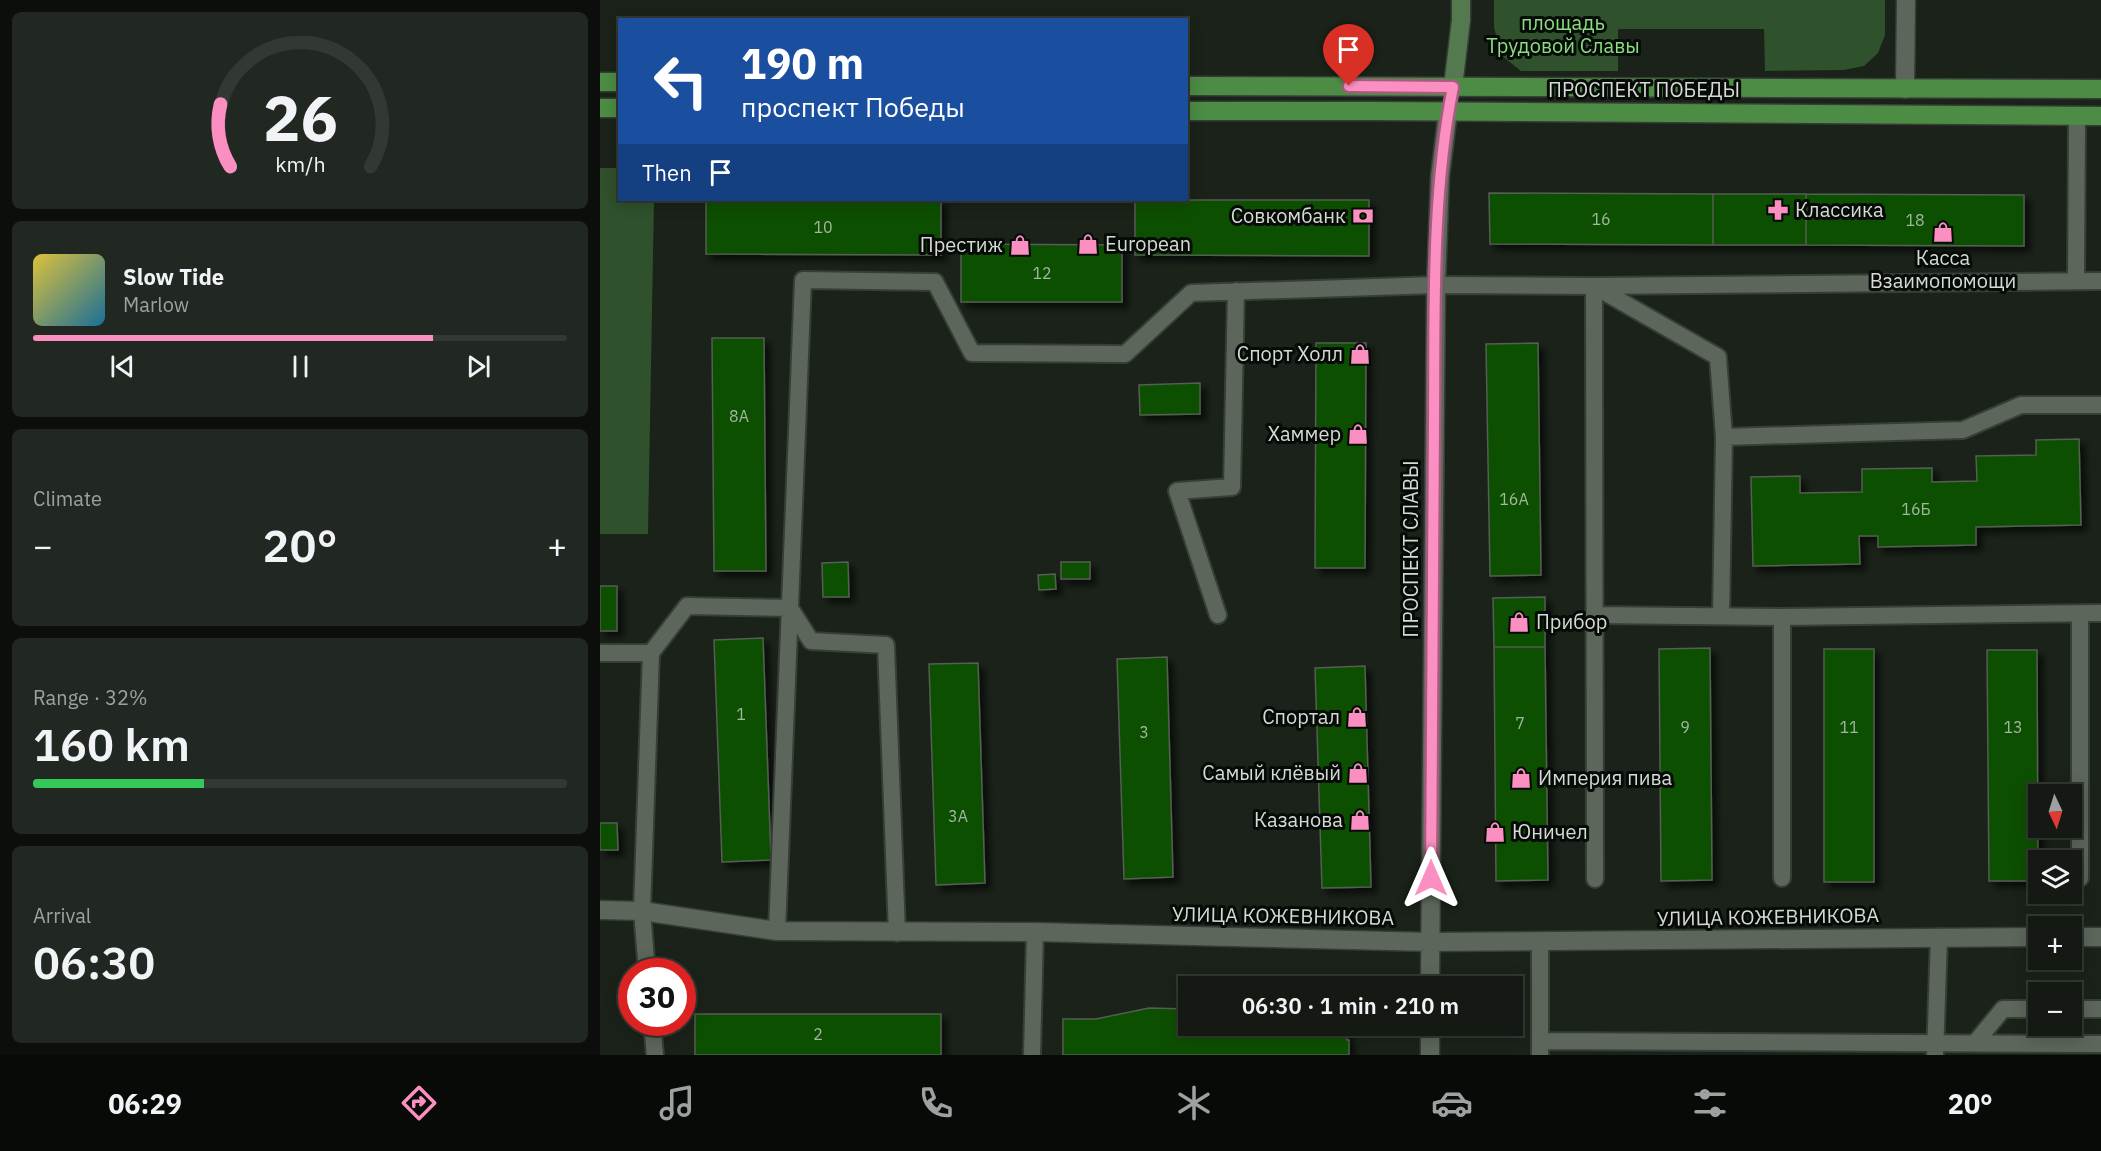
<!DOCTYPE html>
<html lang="en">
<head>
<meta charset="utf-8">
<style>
	:root { --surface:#141a13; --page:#212721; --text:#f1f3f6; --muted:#9da1a0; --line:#333833; --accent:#fc8fc1 }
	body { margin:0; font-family:"IBM Plex Sans",sans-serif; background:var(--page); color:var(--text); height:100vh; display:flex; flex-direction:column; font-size:22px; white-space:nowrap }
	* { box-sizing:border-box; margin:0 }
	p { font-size:20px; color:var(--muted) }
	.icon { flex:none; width:33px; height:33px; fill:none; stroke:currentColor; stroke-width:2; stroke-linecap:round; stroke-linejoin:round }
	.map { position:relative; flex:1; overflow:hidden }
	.sheet { display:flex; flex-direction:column; gap:12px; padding:12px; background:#0b0e0a; width:600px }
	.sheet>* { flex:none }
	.top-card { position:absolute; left:18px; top:18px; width:570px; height:183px; border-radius:0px; box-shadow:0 3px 15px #0003,0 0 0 2px var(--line); background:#1a4fa0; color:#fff; overflow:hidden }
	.needle { width:39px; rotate:176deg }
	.buttons { position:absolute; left:1428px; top:784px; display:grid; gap:12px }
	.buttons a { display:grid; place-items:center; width:54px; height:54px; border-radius:0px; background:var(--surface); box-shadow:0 3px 15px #0003,0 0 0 2px var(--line); font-size:30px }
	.speed { position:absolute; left:18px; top:958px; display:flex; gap:12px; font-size:30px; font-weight:700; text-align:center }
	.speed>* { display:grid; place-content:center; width:78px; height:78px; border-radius:50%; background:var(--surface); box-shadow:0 3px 15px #0003,0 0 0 2px var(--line); line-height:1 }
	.speed .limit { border:9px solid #d22; background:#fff; color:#111 }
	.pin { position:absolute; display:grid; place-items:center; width:51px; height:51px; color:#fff; margin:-62px -26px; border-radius:50% 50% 50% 0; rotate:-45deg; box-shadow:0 0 6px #0007 }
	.pin .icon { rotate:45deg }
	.me { position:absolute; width:66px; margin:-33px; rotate:0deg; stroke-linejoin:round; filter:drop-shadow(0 0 4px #0008) }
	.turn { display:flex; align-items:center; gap:21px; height:126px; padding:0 24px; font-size:27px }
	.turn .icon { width:78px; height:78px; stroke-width:2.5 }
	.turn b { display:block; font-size:42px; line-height:51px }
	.then { display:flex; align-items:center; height:57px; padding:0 24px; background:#0003; gap:12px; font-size:22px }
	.big { font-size:45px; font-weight:600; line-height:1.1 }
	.sheet .widget { flex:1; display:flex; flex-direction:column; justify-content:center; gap:9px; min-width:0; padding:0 21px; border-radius:9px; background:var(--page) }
	.sheet .dial { align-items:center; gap:0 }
	.dial svg { height:156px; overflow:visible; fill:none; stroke:var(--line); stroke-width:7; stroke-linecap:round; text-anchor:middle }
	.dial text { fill:var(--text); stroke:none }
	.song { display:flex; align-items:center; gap:18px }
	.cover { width:72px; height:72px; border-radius:9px; background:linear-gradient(135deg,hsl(50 70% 55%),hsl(200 70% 35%)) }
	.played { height:6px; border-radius:3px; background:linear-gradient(90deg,var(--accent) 75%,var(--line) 75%) }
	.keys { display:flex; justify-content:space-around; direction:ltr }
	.heat { display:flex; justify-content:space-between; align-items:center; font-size:33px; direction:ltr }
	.charge { height:9px; border-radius:4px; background:linear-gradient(90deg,#34c759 32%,var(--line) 0) }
	.trip { position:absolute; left:578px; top:976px; width:345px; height:60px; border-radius:0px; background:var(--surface); box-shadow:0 3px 15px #0003,0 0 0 2px var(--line); font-weight:600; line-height:60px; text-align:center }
	.menu { display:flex; height:96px; justify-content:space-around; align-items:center; background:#080a08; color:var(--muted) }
	.menu .icon { width:42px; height:42px }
	.menu .on { color:var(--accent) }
	.menu b { font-size:27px; color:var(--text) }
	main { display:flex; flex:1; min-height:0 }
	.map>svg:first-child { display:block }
	.green { fill:#2f512b }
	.building { fill:#0a4f02; stroke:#555e53; stroke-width:1.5; filter:url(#shadow) }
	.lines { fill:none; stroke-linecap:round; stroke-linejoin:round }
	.lane-casing { stroke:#373d37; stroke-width:20 }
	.street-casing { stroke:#373d37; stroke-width:21 }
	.secondary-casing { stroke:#373d37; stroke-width:21 }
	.primary-casing { stroke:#373d37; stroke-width:21 }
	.lane { stroke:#5c665a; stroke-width:16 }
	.street { stroke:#5c665a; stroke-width:18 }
	.secondary { stroke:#54794f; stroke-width:18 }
	.primary { stroke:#4c8c44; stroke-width:18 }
	.route-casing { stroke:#a45d7d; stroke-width:15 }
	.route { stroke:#fc8fc1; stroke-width:10 }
	.labels { text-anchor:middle; stroke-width:6; stroke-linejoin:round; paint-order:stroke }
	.number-label { font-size:16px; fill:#a2b7a0 }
	.park-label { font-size:20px; fill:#8ade80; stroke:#070b07 }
	.street-label { font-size:20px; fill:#d5dad4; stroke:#070b07 }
	.poi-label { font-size:20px; fill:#d5dad4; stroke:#070b07; text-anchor:end }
</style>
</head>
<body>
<main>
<section class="sheet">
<div class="widget dial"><svg viewBox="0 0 100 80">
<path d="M14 69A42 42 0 1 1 86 69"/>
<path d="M14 69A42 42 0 0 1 9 37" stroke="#fc8fc1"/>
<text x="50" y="56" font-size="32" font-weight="700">26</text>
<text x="50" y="72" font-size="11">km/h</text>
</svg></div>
<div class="widget">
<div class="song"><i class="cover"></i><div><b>Slow Tide</b><p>Marlow</p></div></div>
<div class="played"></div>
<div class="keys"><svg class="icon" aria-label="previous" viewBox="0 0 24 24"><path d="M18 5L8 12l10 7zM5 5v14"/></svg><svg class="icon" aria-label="pause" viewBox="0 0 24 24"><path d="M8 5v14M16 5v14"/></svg><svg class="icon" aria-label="next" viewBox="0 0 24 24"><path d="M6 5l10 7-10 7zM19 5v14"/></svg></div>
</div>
<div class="widget"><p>Climate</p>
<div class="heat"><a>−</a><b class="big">20°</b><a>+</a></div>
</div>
<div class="widget"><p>Range · 32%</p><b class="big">160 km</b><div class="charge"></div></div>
<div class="widget"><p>Arrival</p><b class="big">06:30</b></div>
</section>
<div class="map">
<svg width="1501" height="1055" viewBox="0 0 1501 1055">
	<defs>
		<filter id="shadow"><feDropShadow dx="5.5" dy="5.5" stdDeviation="3" flood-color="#0009"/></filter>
	</defs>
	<rect width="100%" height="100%" fill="#1a2219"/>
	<path class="green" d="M894,0H1285V35L1278,53L1264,66L1244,70L1165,71L1164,29H1018V71H921L902,56L894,28Z
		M0,168H19L20,200H54L48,534H0Z"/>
	<path class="building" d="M889,193L1113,194V245L890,244Z
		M1113,194H1206V245H1113Z
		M1206,194L1424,195V246L1206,245Z
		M106,200H341V255L106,254Z
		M535,200H769V256L535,255Z
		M361,244L522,245V302H361Z
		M112,338H164L166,571H114Z
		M716,343H766L765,568H715Z
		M938,343L941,575L890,576L886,344Z
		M600,383V414L540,415L539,385Z
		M1479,439L1481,525L1376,527V545L1278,547V536H1259L1260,564L1153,566L1151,477L1200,476V493L1262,492V469L1332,468V482L1377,481L1376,456L1436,455V440Z
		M248,562L249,597H223L222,563Z
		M461,562H490V579H461Z
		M455,574L456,589L439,590L438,575Z
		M0,586H17V631H0Z
		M945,597V647H894L893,598Z
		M163,638L171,860L122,862L114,640Z
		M894,647H945L948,880L896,881Z
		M1110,648L1112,880L1061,881L1059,649Z
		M1224,649H1274V882H1224Z
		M1387,650H1437L1438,881H1389Z
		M567,657L573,877L524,879L517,659Z
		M378,663L385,883L336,885L329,664Z
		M765,666L771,887L722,888L715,668Z
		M0,823H17L18,850H0Z
		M549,1008L588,1009V1026H745L747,1040H749V1055H463V1019H496Z
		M95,1014H341V1055H95Z"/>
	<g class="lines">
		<g class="lane-casing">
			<path id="lane" d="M1476,281L1477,116
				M1480,614V878
				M618,615L577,491L632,487L636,291
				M994,615L1182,617L1501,613
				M1121,616L1124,437L1363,430L1421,405H1501
				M1182,617V878
				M0,653H51L42,911L47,972
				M51,653L87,606L190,608L211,641L286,645L297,933
				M995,879L994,286L1501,281
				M177,931L203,280L335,282L372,353L525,354L591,293L836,285L994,286L1118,357L1124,437
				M1472,1009H1501
				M52,1023L55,1055
				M940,1041L1501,1044
				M1375,1043L1403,1009H1438
				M432,1055L435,932
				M940,1055V942
				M1335,1055L1339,937"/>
		</g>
		<g class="street-casing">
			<path id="street" d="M1305,89L1306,0
				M0,910L42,911L177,931L435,932L830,942L1438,937
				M1472,937H1501
				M830,987L836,285L840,176L848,112
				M830,1055V1026"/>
		</g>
		<g class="secondary-casing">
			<path id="secondary" d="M853,87L861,20V0"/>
		</g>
		<g class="primary-casing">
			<path id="primary" d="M0,82H20
				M586,86L1501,89
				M0,108H20
				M586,111H772L1501,116"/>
		</g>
		<use href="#lane" class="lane"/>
		<use href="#street" class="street"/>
		<use href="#secondary" class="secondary"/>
		<use href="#primary" class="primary"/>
	</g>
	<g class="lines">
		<g class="route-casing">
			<path id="route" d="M749,86L853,87C831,198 835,312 834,425C833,576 832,727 831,878"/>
		</g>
		<use href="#route" class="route"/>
	</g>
	<defs>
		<g id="pharmacy-bare" transform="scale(1.62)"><path d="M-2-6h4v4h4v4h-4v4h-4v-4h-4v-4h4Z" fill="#fc8fc1" stroke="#070b07" stroke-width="2.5" paint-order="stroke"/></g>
		<g id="bank-bare" transform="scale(1.62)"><path d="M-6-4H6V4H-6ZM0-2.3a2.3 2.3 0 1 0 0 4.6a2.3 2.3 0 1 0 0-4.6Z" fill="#fc8fc1" stroke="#070b07" stroke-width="2.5" paint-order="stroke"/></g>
		<g id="shop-bare" transform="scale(1.62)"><path d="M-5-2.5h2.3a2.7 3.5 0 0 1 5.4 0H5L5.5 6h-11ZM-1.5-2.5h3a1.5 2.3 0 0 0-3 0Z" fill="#fc8fc1" stroke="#070b07" stroke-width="2.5" paint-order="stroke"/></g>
	</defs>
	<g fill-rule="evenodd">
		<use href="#pharmacy-bare" x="1178" y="210"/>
		<use href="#bank-bare" x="763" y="216"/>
		<use href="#shop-bare" x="1343" y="232"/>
		<use href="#shop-bare" x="488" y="244"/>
		<use href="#shop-bare" x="420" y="245"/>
		<use href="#shop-bare" x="760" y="354"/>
		<use href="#shop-bare" x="758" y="434"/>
		<use href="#shop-bare" x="919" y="622"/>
		<use href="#shop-bare" x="757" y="717"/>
		<use href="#shop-bare" x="758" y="773"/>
		<use href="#shop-bare" x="921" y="778"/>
		<use href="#shop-bare" x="760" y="820"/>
		<use href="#shop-bare" x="895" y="832"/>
	</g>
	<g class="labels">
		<g class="number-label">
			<text x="1001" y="225">16</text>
			<text x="1315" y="226">18</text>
			<text x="223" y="233">10</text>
			<text x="442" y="279">12</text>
			<text x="139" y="422">8А</text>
			<text x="914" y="505">16А</text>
			<text x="1316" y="515">16Б</text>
			<text x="141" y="720">1</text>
			<text x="920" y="729">7</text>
			<text x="1085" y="733">9</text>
			<text x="1249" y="733">11</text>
			<text x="1413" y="733">13</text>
			<text x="544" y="738">3</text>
			<text x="358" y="822">3А</text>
			<text x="218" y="1040">2</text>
		</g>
		<g class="park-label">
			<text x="963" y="30">площадь<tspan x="963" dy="23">Трудовой Славы</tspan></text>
		</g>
		<g class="street-label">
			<text x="1044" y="97">ПРОСПЕКТ ПОБЕДЫ</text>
			<text transform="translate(811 549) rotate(-90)" y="7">ПРОСПЕКТ СЛАВЫ</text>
			<text transform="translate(683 916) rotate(1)" y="7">УЛИЦА КОЖЕВНИКОВА</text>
			<text transform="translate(1168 917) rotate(-1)" y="7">УЛИЦА КОЖЕВНИКОВА</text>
		</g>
		<g class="poi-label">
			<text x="1195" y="217" text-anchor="start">Классика</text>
			<text x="746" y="223">Совкомбанк</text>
			<text x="505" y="251" text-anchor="start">European</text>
			<text x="403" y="252">Престиж</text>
			<text x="1343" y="265" text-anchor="middle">Касса<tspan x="1343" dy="23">Взаимопомощи</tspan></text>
			<text x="743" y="361">Спорт Холл</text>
			<text x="741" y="441">Хаммер</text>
			<text x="936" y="629" text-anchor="start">Прибор</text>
			<text x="740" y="724">Спортал</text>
			<text x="741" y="780">Самый клёвый</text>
			<text x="938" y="785" text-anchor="start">Империя пива</text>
			<text x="743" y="827">Казанова</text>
			<text x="912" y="839" text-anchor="start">Юничел</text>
		</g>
	</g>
</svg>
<div class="buttons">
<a><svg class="needle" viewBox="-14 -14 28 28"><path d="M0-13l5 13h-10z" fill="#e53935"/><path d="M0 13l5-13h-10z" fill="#9da1a0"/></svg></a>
<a><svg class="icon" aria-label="layers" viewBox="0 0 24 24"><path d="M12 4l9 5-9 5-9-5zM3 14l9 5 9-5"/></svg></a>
<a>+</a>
<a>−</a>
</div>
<div class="speed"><div class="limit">30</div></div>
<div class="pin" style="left:749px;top:86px;background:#d93025"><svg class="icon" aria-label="arrive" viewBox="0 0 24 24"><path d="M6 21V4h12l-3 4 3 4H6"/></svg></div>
<svg class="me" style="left:831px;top:878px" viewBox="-20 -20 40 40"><path d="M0-17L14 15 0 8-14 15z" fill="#fc8fc1" stroke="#fff" stroke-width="4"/></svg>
<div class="trip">06:30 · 1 min · 210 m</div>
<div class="top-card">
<div class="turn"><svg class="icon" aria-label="left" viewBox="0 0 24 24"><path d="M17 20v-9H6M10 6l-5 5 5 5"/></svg><div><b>190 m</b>проспект Победы</div></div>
<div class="then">Then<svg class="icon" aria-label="arrive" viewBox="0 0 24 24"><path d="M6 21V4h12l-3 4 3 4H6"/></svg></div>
</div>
</div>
</main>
<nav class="menu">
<b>06:29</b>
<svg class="icon on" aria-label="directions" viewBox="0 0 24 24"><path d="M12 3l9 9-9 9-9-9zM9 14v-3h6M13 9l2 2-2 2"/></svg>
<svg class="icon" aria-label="music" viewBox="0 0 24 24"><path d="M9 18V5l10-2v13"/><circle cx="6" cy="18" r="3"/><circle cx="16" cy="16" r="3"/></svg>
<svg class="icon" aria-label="phone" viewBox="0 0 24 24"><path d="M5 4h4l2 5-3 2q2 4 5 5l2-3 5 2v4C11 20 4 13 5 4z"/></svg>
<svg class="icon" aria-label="climate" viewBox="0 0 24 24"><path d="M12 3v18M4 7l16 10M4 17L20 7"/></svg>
<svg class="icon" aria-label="car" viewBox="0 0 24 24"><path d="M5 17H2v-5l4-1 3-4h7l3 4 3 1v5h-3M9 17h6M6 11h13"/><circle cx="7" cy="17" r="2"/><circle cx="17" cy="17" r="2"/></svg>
<svg class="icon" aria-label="filters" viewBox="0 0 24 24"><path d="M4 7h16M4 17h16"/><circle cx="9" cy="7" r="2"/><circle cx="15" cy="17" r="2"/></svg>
<b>20°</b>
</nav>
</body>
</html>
